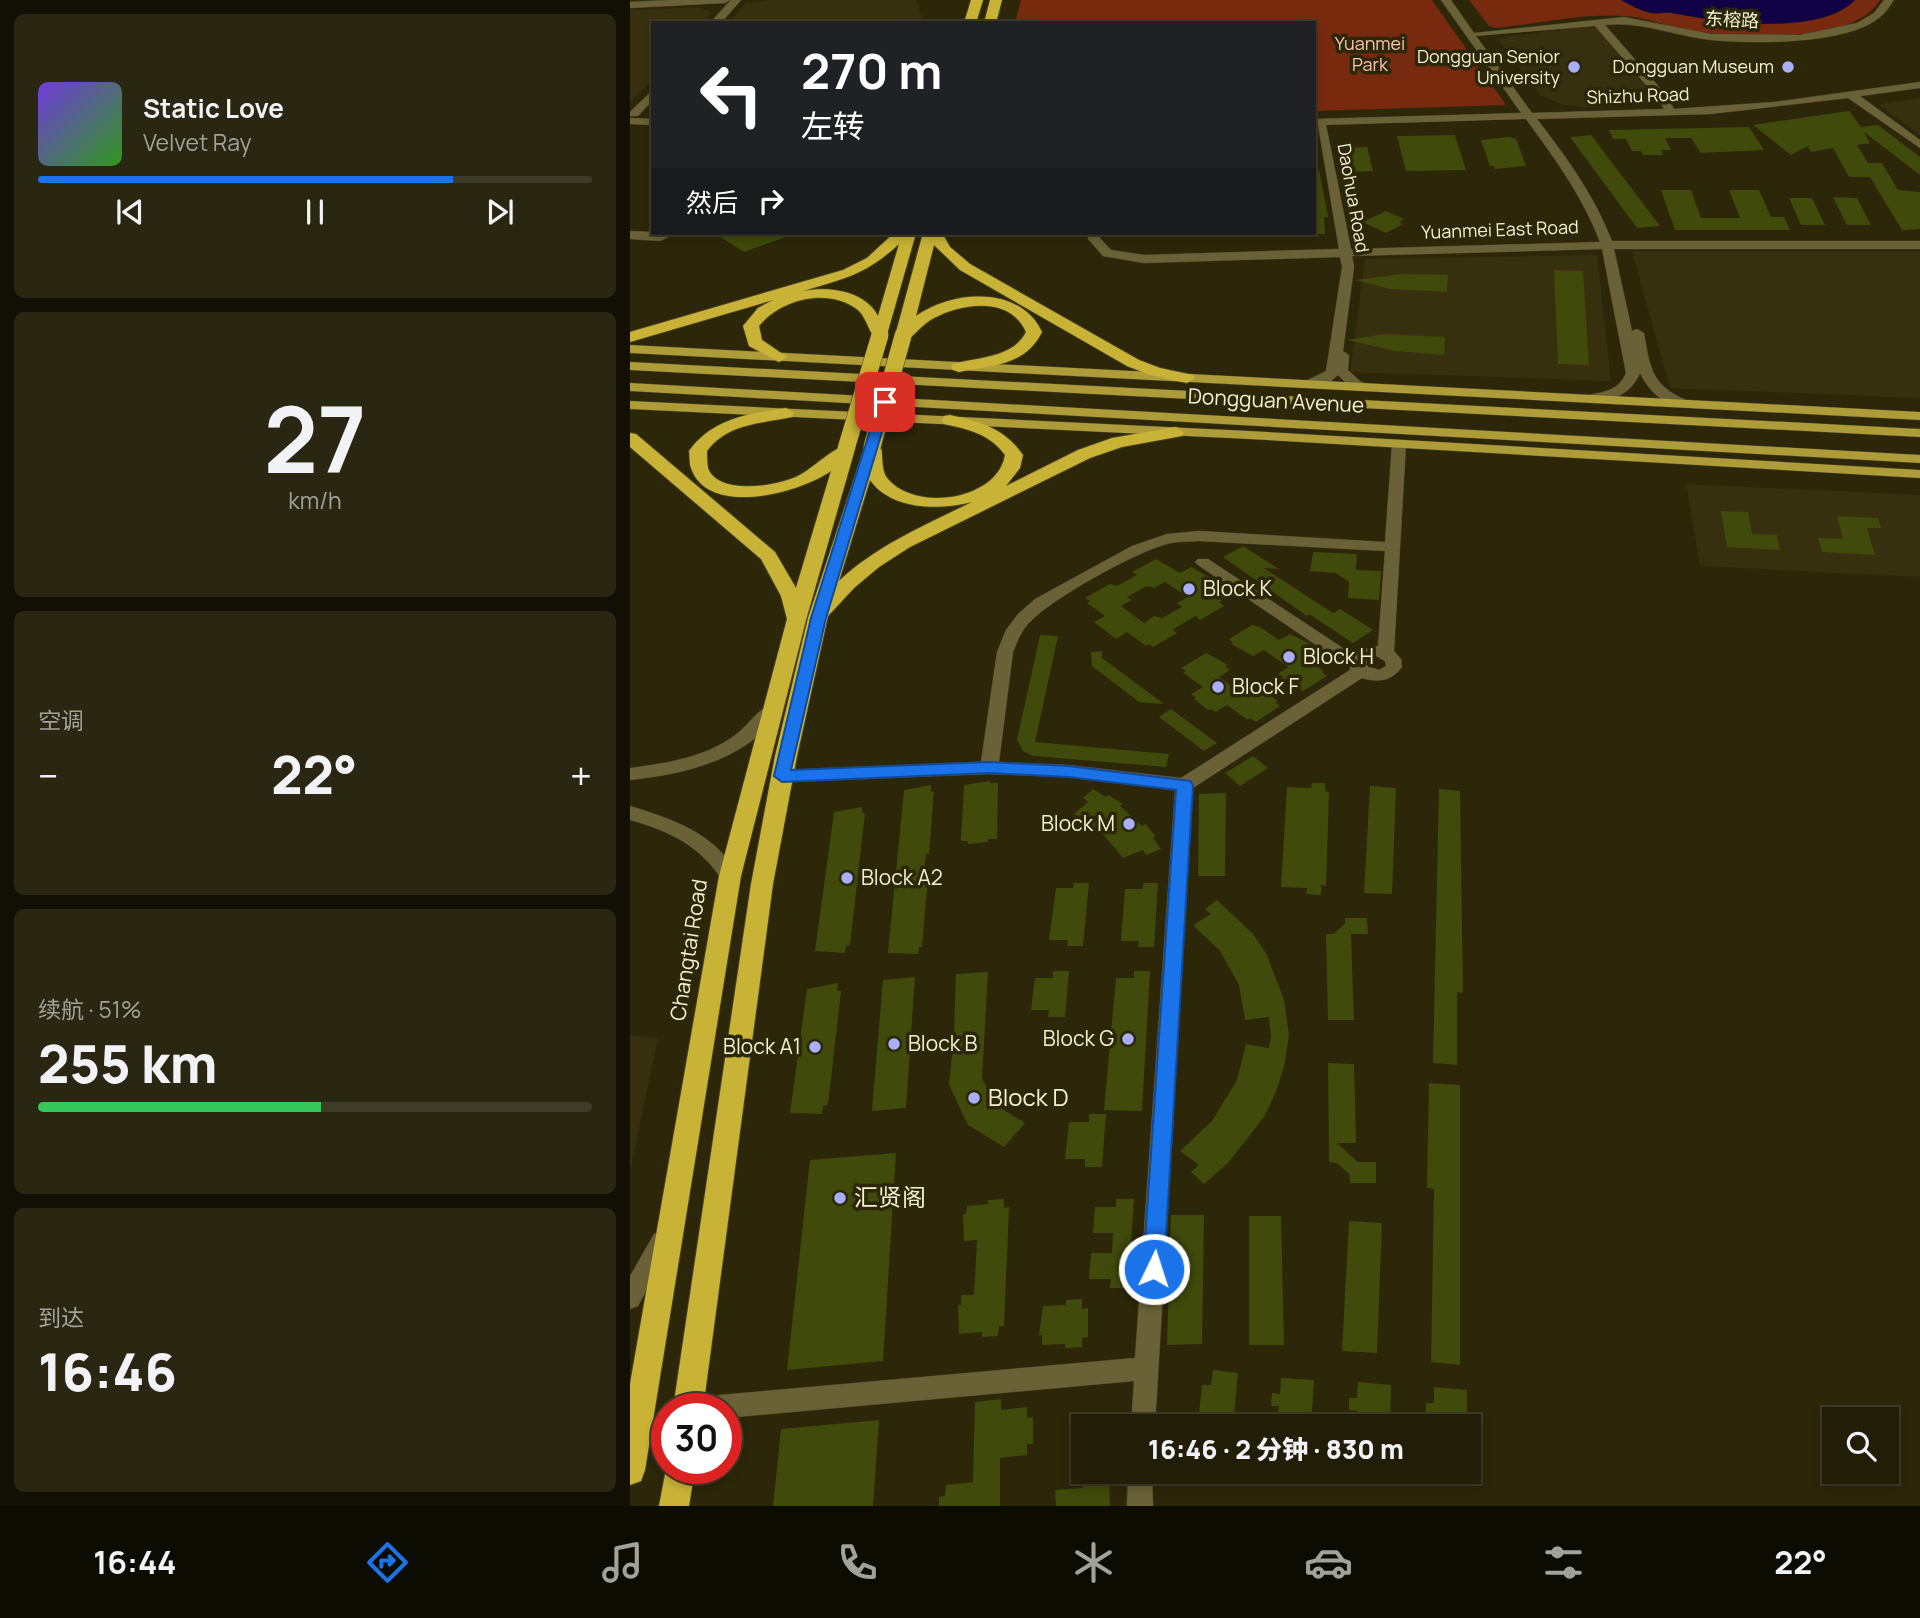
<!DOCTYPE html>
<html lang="zh">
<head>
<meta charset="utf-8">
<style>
	:root { --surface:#211d07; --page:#292611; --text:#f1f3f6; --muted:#a2a29b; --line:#3e3b28; --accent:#1a73e8 }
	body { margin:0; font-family:Manrope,"Noto Sans SC",sans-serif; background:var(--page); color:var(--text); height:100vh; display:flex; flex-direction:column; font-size:26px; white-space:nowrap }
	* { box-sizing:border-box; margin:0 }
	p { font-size:23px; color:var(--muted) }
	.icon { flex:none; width:38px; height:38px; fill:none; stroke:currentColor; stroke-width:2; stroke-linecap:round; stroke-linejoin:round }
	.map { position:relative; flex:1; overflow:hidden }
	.sheet { display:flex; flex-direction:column; gap:14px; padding:14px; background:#121004; width:630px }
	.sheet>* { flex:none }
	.banner { position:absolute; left:21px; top:21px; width:665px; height:214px; border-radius:0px; box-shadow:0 4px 10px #0003,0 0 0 2px var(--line); background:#202124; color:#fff; overflow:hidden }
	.controls { position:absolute; left:1192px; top:1407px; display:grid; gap:14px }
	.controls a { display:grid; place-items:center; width:77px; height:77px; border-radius:0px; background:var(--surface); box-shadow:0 4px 10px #0003,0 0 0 2px var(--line); font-size:35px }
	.speed { position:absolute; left:21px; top:1393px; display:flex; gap:14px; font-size:35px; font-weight:700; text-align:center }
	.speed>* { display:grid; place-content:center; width:91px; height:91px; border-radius:50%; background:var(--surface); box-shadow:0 4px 10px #0003,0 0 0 2px var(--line); line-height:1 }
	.speed .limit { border:10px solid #d22; background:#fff; color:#111 }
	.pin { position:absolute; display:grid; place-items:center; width:60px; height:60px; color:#fff; margin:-30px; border-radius:14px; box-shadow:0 4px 10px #0006 }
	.me { position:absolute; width:77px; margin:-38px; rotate:4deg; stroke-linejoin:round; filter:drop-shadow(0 0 5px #0008) }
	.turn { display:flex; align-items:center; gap:24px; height:147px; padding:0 35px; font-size:32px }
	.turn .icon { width:91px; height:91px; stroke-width:2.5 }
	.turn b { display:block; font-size:49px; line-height:60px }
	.then { display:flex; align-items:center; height:66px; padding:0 35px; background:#0003; gap:14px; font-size:26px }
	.big { font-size:52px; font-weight:800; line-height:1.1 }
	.sheet .card { flex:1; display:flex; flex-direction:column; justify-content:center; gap:10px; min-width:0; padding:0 24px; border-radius:10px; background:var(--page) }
	.sheet .dial { align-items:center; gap:0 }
	.dial b { font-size:91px; line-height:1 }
	.song { display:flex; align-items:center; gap:21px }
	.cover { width:84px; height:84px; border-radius:10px; background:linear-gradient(135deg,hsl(260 70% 55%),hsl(110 70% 35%)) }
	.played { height:7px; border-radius:4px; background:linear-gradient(90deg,var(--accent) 75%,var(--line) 75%) }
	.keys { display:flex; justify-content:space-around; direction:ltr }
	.heat { display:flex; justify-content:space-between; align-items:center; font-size:38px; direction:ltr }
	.charge { height:10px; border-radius:5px; background:linear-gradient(90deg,#34c759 51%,var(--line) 0) }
	.trip { position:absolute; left:441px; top:1414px; width:410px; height:70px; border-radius:0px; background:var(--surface); box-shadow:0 4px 10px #0003,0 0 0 2px var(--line); font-weight:800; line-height:70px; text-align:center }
	.tabs { display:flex; height:112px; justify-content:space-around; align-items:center; background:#0d0c03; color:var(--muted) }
	.tabs .icon { width:49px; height:49px }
	.tabs .active { color:var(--accent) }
	.tabs b { font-size:32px; color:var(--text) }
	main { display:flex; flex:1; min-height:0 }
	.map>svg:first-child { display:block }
	.built { fill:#37300e }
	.green { fill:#772a0e }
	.water { fill:#100245 }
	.building { fill:#404a0a; fill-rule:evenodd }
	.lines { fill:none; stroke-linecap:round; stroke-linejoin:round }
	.minor-casing { stroke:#484325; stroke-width:1 }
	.major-casing { stroke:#484325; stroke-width:1 }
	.highway-casing { stroke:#484325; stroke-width:2 }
	.minor { fill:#6a6236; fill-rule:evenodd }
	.major { fill:#ae9c39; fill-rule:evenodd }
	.highway { fill:#c9b336; fill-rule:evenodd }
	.highway-bridge-casing { stroke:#484325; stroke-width:18; stroke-linecap:butt }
	.highway-bridge { stroke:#c9b336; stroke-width:17 }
	.route { fill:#1a73e8; stroke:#114b97; stroke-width:2 }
	.poi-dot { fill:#a8b0fc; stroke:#2c2709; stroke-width:2.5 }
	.labels { text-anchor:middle; stroke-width:7; stroke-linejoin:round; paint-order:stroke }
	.far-street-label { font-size:18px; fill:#f4efd2; stroke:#2c2709 }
	.far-park-label { font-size:18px; fill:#fac3b1; stroke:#2c2709 }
	.far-poi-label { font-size:18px; fill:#f4efd2; stroke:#2c2709; text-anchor:end }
	.street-label { font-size:21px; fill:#f4efd2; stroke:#2c2709 }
	.poi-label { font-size:21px; fill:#f4efd2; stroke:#2c2709; text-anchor:start }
	.near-poi-label { font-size:24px; fill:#f4efd2; stroke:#2c2709; text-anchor:start }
</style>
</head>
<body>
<main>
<section class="sheet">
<div class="card">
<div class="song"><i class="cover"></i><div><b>Static Love</b><p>Velvet Ray</p></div></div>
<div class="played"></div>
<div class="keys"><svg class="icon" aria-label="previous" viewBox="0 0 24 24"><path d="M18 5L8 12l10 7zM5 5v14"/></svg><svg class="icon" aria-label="pause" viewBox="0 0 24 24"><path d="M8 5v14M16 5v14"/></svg><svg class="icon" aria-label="next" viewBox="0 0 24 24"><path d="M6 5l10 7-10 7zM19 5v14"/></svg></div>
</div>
<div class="card dial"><b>27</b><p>km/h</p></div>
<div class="card"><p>空调</p>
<div class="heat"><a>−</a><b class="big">22°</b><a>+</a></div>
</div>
<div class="card"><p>续航 · 51%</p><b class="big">255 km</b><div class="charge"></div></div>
<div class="card"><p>到达</p><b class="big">16:46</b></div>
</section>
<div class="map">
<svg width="1290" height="1506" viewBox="0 0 1290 1506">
	<rect width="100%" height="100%" fill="#2c2709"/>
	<path class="built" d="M142,0H286L293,19L255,23H98L116,3Z
		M69,7L82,13L73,23H23V80L0,102V10Z
		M957,26L967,29L1030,103L962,108L934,105L911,96L867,38Z
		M1290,98V135L1248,104Z
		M1002,251H1290V398L1040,388Z
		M967,255L981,381L720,372L735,259Z
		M1056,484L1290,495V577L1070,566Z
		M0,1035L28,1038L0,1172Z"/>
	<path class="green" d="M391,0H802L876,105L684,111V23H385Z
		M839,0H1250C1224,46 1103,38 1057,30C1036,26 1015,17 994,16C954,13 906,24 866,28L859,26Z"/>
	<path class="water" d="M991,0H1225C1190,37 1087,22 1042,13C1035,11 1028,15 1021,13C1011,11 1000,5 991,0Z"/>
	<path class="building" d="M1219,111L1231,127L1248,125L1290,157V175L1234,132L1240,143L1227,145L1238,163H1252L1268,190L1290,192V229L1272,230L1240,177H1219L1203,148L1181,152L1178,146L1161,155L1123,125Z
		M1119,127L1134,150L1071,153L1061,138H1035L1041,150H1031L1033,155H1013L1011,151H1002L996,139H983L979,130Z
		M825,135L836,170L776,171L767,136Z
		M961,135L980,160L1030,226L1007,228L940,137Z
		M879,137L886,139L896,166L865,169L864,166H860L851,140Z
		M737,147L743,171L721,172L716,148Z
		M689,170L698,217H694L695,234H684V171Z
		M1031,190H1061L1071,218H1110L1099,190H1129L1141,217H1154L1160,230H1045Z
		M1203,197L1227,198L1241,225H1217Z
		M1159,198H1182L1195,225H1171Z
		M756,211L774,219L769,222L773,224L756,233L733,222Z
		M84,233H164V234L114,252Z
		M924,270L953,271L959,365L928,364Z
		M772,274L818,275L817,292L760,289L725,280Z
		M755,334L815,337L814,355L765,351L717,340Z
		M1091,511L1118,512L1122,534L1147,535L1150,550L1097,547Z
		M1207,516L1248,518L1251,528H1237L1245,555L1192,552L1188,538L1213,539Z
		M613,546L649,569L634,568L703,613L710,609L743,630L723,643L679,614L677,616L593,557Z
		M683,552L727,554L726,570L751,571L749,600L718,598L719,582L706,573L680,571Z
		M526,559L550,573L561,567L581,578L579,579L584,582L573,588L592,601L589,602L594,606L570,620L566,616L545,628L543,630L547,633L523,647L518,644L516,646L497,632L486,639L464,622L475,616L457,603L460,601L455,598L480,584L487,586L507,575L502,572ZM535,582L558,597L547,603L552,607L532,618L524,616L514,623L491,606L502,600L497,597L517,586L524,588Z
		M622,625L630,627L649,640L660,634L682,645L679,647L684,650L674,657L694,671L692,672L697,676L673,691L668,688L665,689L650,679L653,677L648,674L658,667L634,650L623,656L601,644L603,643L599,639Z
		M410,635L428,636L405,742L539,754L536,767L403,756L393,751L387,740Z
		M472,651V658L534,704L509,702L462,666L461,652Z
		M576,653L598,665L595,667L600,670L589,677L614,695L625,688L630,691L632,690L648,701L645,702L650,706L626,722L620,718L618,720L597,705L586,712L581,709L578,710L564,699L566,698L561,694L573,687L553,673L556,671L551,668Z
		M541,709L587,743L574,751L529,717Z
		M623,756L638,768L610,786L595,773Z
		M360,781V783H368L367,839H358V842L338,844V841H331L334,785Z
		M682,783H695V791L699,792L696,886L691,885V895L676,894L677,888L651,887L657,787L681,788Z
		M301,785V792L304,791L299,854H296L294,878L298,877L292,947H289L288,954L258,953L274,790Z
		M740,786L766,788L762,894L734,893Z
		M463,789L476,797L478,795L493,804L490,806L512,826L515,824L526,836L523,838L531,849L516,855L513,850L493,858L472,833L444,814L458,802L453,798Z
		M809,789L830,791L833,993L827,992V1065L803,1063Z
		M596,793L595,876H568L569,794Z
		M232,807V813H235L220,945L216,946L215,953L185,951L204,812Z
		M444,883H459L453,946H437L438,940H419L426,888H443Z
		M513,883H528L524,947H508L509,941H491L495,889H513Z
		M587,900L623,934L637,955L654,1000L659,1035L654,1067L646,1092L634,1117L598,1163L574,1184L561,1172L569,1165L550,1151L582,1121L607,1080L616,1044L639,1048L641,1036L639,1017L615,1020L609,985L590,951L563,925L581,914L575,909Z
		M715,918H737L738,934H721L724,1020H698L696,934H703L715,924Z
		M423,971H439L435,1017H418L419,1010H401L405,978H423Z
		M504,971H520L512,1111L474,1110L486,978H504Z
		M358,972L352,1078L366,1105L395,1123L374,1147L338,1125L319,1085L324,1036L326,974Z
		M285,977L276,1108L242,1111L253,980Z
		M208,983L207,991H211L198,1105L193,1106L192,1114L160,1113L177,989Z
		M698,1063L724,1064L726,1143H707L728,1162H746V1183H720V1175L707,1163L699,1162Z
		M799,1083L830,1085V1365L801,1362L804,1189L797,1188Z
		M459,1114H476L472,1167H455V1159H435L439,1122H459Z
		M266,1153L253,1361L157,1370L180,1160Z
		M374,1199V1208L379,1207L374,1326H369L368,1336L352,1337V1332L329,1334L328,1305H331V1295H344L347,1240L334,1241L333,1214H336L337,1206L358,1204V1200Z
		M486,1199H504L498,1288H480L481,1279H459L461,1253H482L483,1233H463L465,1207H486Z
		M541,1215H574L572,1344L537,1345Z
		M619,1216H651L654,1345H619Z
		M719,1221L752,1223L747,1353L712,1351Z
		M452,1299V1309L458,1308V1337L452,1338V1347L435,1348V1344L412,1345V1335H409L413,1306L436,1305V1300Z
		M583,1370L608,1373L603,1426H576L577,1424L568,1423L572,1385H581Z
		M651,1378L684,1380L681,1426H647L649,1406H641L642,1393L650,1394Z
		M728,1382L761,1385L760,1426H726L727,1411L719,1410V1398H727Z
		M804,1387L837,1390V1426H804V1416H796V1403H804Z
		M371,1399V1410L397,1407V1418L403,1417V1444H397V1455L370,1458V1506H309V1497L315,1496L316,1485L343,1482L345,1402Z
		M249,1420L243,1506H143L151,1429Z
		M807,1472H837V1482L807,1479Z
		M479,1474L480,1506H426L425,1490L453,1488V1477Z"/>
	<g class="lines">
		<g class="minor-casing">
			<path id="minor" d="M40,0H100L95,3L0,8V2Z
				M101,0H111L91,23H80Z
				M811,0H821L844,33L994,17L1081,34L1170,35L1227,23L1244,13L1254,0H1264C1260,5 1256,13 1250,17C1218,45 1122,44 1081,40C1045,36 1011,21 975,25L1037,96L1044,109L1144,102L1290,82V88L1230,96L1290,140V148L1218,98L1080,114L907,119C937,158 964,195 982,241H1290V249H984L1002,331L1007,329L1014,333C1020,367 1021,385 1056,400V406C1036,409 1018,390 1010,373C1001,394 984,400 963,402L956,398L958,395C975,392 989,390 996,373L972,249L722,256L724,267L713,351L719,355L718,370L730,381L742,387L735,391L720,387L708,375L701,381L677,388L670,384L696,371L712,267L710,257L514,263L473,256L458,239V233H470V238L481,250L514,255L709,249L688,125H684V119L891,113ZM965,26L1028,99L1034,109L902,113L846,36ZM896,119C925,159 952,195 970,242L721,249L696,125Z
				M23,90V100L8,116H0V112Z
				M0,118L23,119V125L0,124Z
				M0,231L47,233L30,241L0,239Z
				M769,440L776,444L764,651L771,659L772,667C762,681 748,683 732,678L563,788L525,1426H501L504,1381L96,1418V1409H56L59,1401L68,1397L505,1358L545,790L438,777L359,774L152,782L146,780L143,776L146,772L152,770L351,762L367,652L376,630L388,614L405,599L502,546L537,534L569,531L755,542L762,444ZM569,541L755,551L748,646L719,652L578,559H568L565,562L568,565L708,660L720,663V670L551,778L438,765L369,762L383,652C388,640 392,629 402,620C425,597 506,552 537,544C547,541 559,542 569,541ZM746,656L755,661L756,666L749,670L736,665L737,659Z
				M142,704L148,706L151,710C118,760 55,774 0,780V768C37,763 73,758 104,736C117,727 128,708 142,704Z
				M0,806C45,820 85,833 109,876L107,881H93C70,846 40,831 0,820Z
				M32,1231L40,1234L43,1241L8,1306L0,1309V1276L24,1234Z
				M498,1472H522L523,1506H497Z"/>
		</g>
		<g class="major-casing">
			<path id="major" d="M0,345L1290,412V420L0,353Z
				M0,362L1290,429V437L0,370Z
				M0,383L1290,455V463L0,391Z
				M0,401L619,431L1290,470V478L619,439L0,409Z"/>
		</g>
		<g class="highway-casing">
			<path id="highway" d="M341,0H353L346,23H334Z
				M360,0H372L366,23H354Z
				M264,233H286L256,338H244C239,330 235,316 228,310C198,287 151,299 129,326L132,340L157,357L149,362L119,346L113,326L128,308L143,300L0,342V332L213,270L237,258ZM269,244L248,316C235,291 199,286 173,291C216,278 235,275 269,244Z
				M293,233H312L320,247L340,264L509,360L530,368L563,375L565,378L557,383L520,375L497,366L330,270L304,245L286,316C323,290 390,285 412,332C395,366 363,365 329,372L323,370L321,367L323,364C349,357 383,358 396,332C380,296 333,303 304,318C294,323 287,332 279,339H267L265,336Z
				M156,408L164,413L162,417C130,424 98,423 77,451C77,456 77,463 78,468C88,496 148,486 168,476C183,469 208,442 222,445L225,449L176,620L111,876L15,1470L11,1481L0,1485V1384L89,876L157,619L151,596L131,559L0,447V433L6,434L145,552L166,588L201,471C170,493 78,518 61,468C59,463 60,456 59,451C83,418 119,414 156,408Z
				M320,415C351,422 374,428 393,455L390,468L376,486L448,450L482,438L546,427L554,432L552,436L492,447L460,458L280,547L249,567L224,588L198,616L167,756L143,884L73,1409H43L121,884L145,756L178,618L236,443L242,442L251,447C253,456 251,470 257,478C285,513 368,500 375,455C360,434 338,429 314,424L312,420L314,416ZM240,480C262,511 310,510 342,502C296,525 247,545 209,581Z
				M37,1464V1468H65L59,1506H29Z"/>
		</g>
		<use href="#minor" class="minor"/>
		<use href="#major" class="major"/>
		<use href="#highway" class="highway"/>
		<g class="highway-bridge-casing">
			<path id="highway-bridge" d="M242,447L273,336
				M216,449L250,335"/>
		</g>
		<use href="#highway-bridge" class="highway-bridge"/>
	</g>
	<path class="route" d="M255,399L261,402L196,618L161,770L359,762L438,766L560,781L563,785L534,1269L531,1276L524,1279L516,1276L513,1269L546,790L438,777L359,773L152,782L144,776L181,618L249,402Z"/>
	<g class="poi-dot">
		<circle cx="944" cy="67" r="7"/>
		<circle cx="1158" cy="67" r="7"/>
		<circle cx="559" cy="589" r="7"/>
		<circle cx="659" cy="657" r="7"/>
		<circle cx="588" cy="687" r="7"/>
		<circle cx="499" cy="824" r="7"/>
		<circle cx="217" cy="878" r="7"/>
		<circle cx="498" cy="1039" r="7"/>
		<circle cx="264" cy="1044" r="7"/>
		<circle cx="185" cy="1047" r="7"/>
		<circle cx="344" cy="1098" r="7"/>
		<circle cx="210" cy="1198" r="7"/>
	</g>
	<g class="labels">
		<g class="far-street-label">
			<text transform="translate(1102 20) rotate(3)" y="6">东榕路</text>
			<text transform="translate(1008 96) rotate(-2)" y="6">Shizhu Road</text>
			<text transform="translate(723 198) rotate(80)" y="6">Daohua Road</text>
			<text transform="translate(870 230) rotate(-2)" y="6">Yuanmei East Road</text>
		</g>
		<g class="far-park-label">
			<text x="740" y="50">Yuanmei<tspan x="740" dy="21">Park</tspan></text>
		</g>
		<g class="far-poi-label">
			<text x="930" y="63">Dongguan Senior<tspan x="930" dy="21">University</tspan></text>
			<text x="1144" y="73">Dongguan Museum</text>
		</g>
		<g class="street-label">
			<text transform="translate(646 401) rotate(3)" y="7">Dongguan Avenue</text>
			<text transform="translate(59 950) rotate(-81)" y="7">Changtai Road</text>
		</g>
		<g class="poi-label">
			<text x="573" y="596">Block K</text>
			<text x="673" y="664">Block H</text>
			<text x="602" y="694">Block F</text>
			<text x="485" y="831" text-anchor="end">Block M</text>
			<text x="231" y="885">Block A2</text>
			<text x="484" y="1046" text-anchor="end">Block G</text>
			<text x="278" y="1051">Block B</text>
			<text x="171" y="1054" text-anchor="end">Block A1</text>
		</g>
		<g class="near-poi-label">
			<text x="358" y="1106">Block D</text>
			<text x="224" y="1206">汇贤阁</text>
		</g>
	</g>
</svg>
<div class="controls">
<a><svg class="icon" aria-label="search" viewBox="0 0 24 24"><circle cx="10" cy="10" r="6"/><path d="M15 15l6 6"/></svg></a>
</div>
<div class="speed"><div class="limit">30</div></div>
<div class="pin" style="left:255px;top:402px;background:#d93025"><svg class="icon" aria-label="arrive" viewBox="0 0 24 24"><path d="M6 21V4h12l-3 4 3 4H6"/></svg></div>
<svg class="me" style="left:524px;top:1269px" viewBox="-20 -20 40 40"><circle r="17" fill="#1a73e8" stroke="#fff" stroke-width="3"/><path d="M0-11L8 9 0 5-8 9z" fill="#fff"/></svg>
<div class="trip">16:46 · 2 分钟 · 830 m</div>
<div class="banner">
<div class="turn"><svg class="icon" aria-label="left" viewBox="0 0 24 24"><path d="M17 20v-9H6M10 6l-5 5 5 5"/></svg><div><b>270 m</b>左转</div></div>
<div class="then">然后<svg class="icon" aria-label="right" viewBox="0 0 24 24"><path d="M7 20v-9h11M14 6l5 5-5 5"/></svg></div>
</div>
</div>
</main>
<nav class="tabs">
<b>16:44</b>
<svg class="icon active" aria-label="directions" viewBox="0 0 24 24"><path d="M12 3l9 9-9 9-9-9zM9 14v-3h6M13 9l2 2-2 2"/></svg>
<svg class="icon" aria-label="music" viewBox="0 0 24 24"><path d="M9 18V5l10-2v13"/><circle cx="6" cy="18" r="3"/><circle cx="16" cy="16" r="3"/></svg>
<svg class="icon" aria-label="phone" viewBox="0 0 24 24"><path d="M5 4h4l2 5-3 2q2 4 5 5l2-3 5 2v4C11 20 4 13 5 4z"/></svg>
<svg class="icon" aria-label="climate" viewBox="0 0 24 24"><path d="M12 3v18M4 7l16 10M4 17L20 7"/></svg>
<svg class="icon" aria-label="car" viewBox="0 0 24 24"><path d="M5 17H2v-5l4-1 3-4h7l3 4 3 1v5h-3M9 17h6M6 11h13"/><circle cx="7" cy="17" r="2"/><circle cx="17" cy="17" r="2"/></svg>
<svg class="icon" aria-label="filters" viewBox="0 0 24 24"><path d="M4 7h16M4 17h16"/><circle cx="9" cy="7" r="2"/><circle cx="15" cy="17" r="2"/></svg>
<b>22°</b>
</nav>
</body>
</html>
